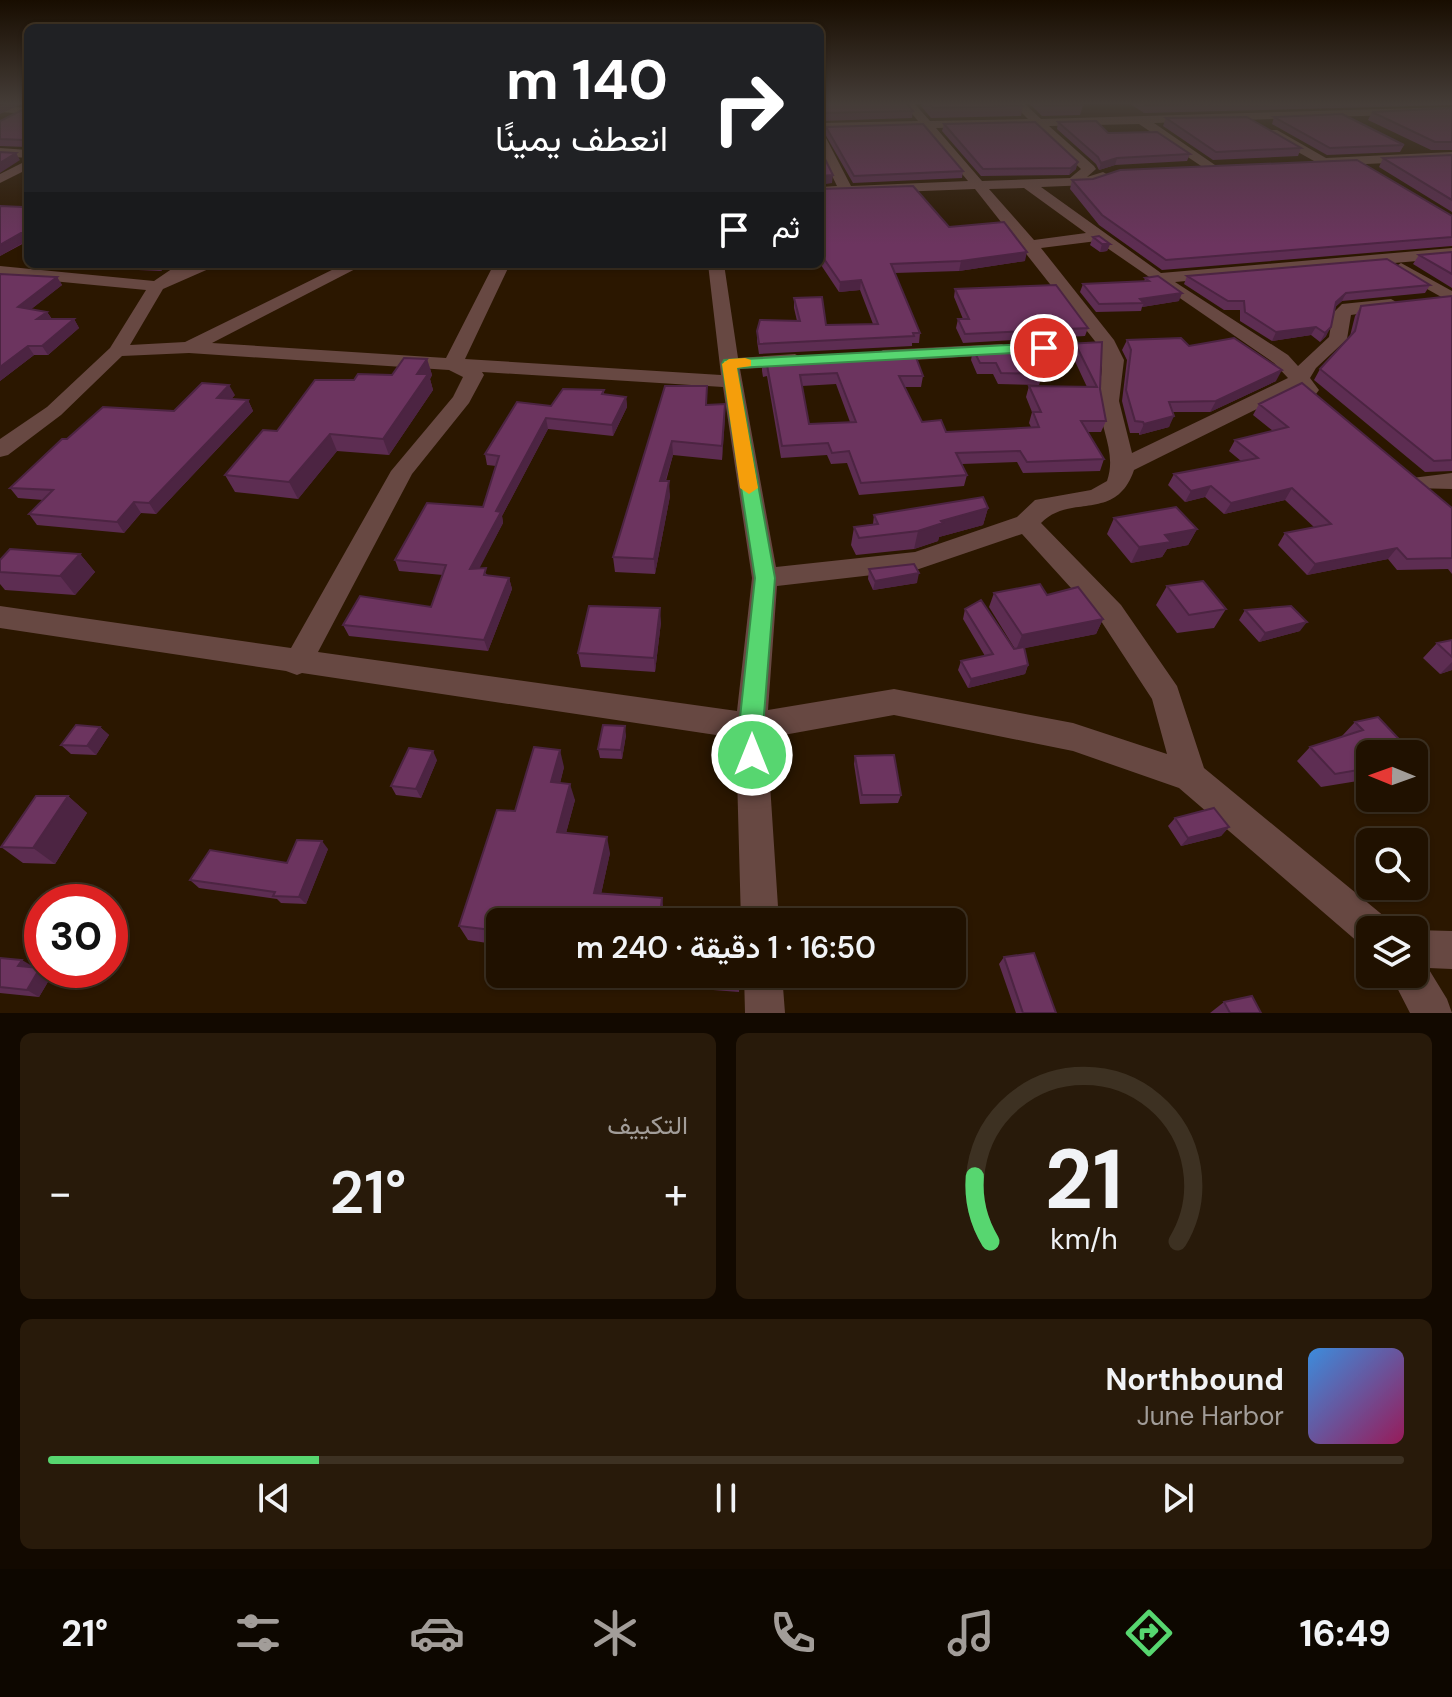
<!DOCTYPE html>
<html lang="ar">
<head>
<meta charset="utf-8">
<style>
	:root { --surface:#201100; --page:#281a0a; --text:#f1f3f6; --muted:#a29d99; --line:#3d3122; --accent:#57d670 }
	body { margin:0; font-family:"DM Sans",Vazirmatn,sans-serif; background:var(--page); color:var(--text); direction:rtl; height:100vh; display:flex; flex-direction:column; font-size:30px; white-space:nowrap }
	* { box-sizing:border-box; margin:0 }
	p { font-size:26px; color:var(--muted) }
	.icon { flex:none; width:44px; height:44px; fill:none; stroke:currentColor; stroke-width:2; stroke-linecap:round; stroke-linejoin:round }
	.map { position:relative; height:1013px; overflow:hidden; direction:ltr }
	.side { display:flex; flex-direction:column; gap:20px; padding:20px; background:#120900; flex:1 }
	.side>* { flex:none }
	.hud { position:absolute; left:24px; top:24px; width:800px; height:244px; border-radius:12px; box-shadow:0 2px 6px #0004,0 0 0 2px var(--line); direction:rtl; background:#202124; color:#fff; overflow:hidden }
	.needle { width:52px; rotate:271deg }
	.tools { position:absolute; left:1356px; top:740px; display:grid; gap:16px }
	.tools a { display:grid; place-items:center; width:72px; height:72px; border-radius:12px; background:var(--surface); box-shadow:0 2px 6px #0004,0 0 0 2px var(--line); font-size:40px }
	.speed { position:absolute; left:24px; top:884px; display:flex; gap:16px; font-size:40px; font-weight:700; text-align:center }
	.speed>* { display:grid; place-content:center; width:104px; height:104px; border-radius:50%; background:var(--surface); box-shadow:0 2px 6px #0004,0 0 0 2px var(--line); line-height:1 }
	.speed .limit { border:12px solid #d22; background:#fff; color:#111 }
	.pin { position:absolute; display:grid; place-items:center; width:68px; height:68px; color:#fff; margin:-34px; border:4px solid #fff; border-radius:50%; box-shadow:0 2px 8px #0007 }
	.me { position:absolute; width:88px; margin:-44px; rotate:0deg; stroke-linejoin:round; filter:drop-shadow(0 0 6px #0008) }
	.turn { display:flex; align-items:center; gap:28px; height:168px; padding:0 24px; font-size:36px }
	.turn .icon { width:104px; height:104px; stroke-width:2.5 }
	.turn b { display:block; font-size:56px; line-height:68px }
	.then { display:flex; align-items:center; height:76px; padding:0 24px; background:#0003; gap:16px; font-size:30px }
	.big { font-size:60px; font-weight:600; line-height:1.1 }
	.side .widget { flex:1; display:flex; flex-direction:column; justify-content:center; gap:12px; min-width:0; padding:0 28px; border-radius:12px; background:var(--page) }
	.side .dial { align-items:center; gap:0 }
	.dial svg { height:208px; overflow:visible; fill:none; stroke:var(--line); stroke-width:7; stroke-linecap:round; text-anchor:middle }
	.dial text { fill:var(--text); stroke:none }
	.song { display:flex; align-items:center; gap:24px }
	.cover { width:96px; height:96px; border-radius:12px; background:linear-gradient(135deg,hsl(210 70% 55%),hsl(330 70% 35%)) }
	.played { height:8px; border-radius:4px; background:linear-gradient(90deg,var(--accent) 20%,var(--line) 20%) }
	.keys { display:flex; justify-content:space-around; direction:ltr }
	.heat { display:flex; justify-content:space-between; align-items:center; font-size:44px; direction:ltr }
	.side .tiles { flex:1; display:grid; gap:20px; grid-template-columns:1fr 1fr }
	.widget:last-child { grid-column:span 2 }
	.trip { position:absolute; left:486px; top:908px; width:480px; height:80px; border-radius:12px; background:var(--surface); box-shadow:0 2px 6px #0004,0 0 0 2px var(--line); font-weight:600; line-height:80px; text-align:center; direction:rtl }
	.menu { display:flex; height:128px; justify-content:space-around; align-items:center; background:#0d0700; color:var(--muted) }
	.menu .icon { width:56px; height:56px }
	.menu .on { color:var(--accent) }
	.menu b { font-size:36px; color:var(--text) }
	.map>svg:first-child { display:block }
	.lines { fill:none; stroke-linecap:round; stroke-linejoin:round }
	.street { fill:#674842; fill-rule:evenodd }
	.wall { fill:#5d2d52; fill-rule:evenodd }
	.shaded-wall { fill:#4c2442 }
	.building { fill:#6c345f; stroke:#4c2442; stroke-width:2; fill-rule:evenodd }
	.route { fill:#57d670; stroke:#398b49; stroke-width:2 }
	.slow { fill:#f59e0b }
</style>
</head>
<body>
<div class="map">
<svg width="1452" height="1013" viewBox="0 0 1452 1013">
	<rect width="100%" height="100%" fill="#2b1700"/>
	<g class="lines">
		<path class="street" d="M903,103H914L930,121L1028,119L1012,103H1024L1041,119L1452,107V113L1154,123L1215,165L1217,168L1210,172L1139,124L1049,126L1094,166L1096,169L1087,177L1103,172L1110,176L1089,185L1041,187L1161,273L1452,248V258L1175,282L1288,355L1298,366L1329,337L1333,313L1342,304L1391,299L1400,304L1391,309L1351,315L1347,339L1316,368L1310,378L1319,390L1316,394H1302L1297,389L1134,470C1116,523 1070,493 1041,523L1121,605L1177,686L1204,768L1385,917L1391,930H1370V948L1359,943L1179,788L1073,751L894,715L767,738L779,922H741L736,738L302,673L297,675L286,671L0,628V606L291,648L391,471L453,397L463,377L449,370L189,353L122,356L61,415L8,455L0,457V439L47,407L110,348L146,290L0,276V266L154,281L179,264H220L163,289L130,345L185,342L344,264H365L212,343L446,358L494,264H510L465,359L721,375L708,264H724L738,358L795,354L805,360L795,366L740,369L776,567L915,552L1017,517L1035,500L1091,490L1107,481C1117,453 1100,429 1099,401C1098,379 1107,366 1098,345L975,189L820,195V187L837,186L820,151V134L826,138L851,186L968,181L923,128L820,131V123L918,121ZM1035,126L1081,169L1070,178L982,181L936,128ZM1024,188L1086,233L1034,240L989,189ZM1097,241L1274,363L1288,378L1132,453L1119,401L1124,360L1114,340L1041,248ZM482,372L723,387L752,578L737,711L318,652L412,474L469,403L484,375ZM1022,534L1101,621L1152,699L1167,754L1073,723L894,689L768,710L777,586L916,570Z
			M0,106L28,108V114L0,112Z
			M1269,130H1277L1326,158L1452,152V160L1323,166L1269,136Z
			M0,148L28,150V158L0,156Z
			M28,160V169L0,183V174Z
			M1401,263L1452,291V303L1395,271L1393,268Z
			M1002,344L1012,350L1009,354L883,362L873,356L883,350Z
			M1452,473V489L1412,488L1408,483L1412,478Z
			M1414,930L1452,931V969L1428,968L1447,999L1452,1013H1410L1390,974H1414Z
			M744,974H782L785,1013H745Z"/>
	</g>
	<path class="wall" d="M820,103L913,111L912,118L820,121Z
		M922,103H1020L1023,106L1021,116L931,118L921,106Z
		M1029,103H1084L1082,104L1083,105L1080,115L1042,116Z
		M1129,103H1452V105L1144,113Z
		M26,108L27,147L0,146V121Z
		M1452,108V150H1431L1368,120L1372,112Z
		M1274,117L1404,145L1400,152L1327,155L1272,124Z
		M1166,118L1301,148L1298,156L1213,160L1163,126Z
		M1058,122L1108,133L1190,154L1187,161L1115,165L1099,170L1096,164L1057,129Z
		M944,124L1076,169L1069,175L981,176L942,131Z
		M826,127L963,171L962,178L853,183L825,134Z
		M1452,155V212L1379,167L1383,158Z
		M1072,180L1452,216V246L1162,270L1099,225L1070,189Z
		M820,189L949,227L1025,261L959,271L895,273L920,333L919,343H912V346L759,354L757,341V331L797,321L794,308V298L826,325L873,324L860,290L839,292L821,265L759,269L758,264H820Z
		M28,202V241L0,256V206L23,207Z
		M1093,237L1110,244L1107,251L1100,252L1090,245Z
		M1452,252V288L1413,264L1419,255Z
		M67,264H169L161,271L69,267Z
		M0,274L57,277L62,285L31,309L47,312L52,319H74L79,328L48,355H34L0,381Z
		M1187,276L1430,285L1425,293L1342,301L1335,307L1326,336L1320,342L1311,335L1272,341L1240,321V310H1224L1184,284Z
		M1145,278L1179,301L1142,307L1141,311L1096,312L1080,292L1083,284L1144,282Z
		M955,289L1088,328L1085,336L963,343L956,328L958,319H963L954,297Z
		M1452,296V471L1425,472L1314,380L1320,369L1350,336L1355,316L1361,306Z
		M1127,340L1189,346L1276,381L1210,412H1173L1169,427L1139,435V433H1130L1122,401L1127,360L1122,350Z
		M1102,342L1100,389L1106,421L1101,432H1088L1104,459L1100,471L1023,473L1017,462L962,464L967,475L964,486L859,495L847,463L831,464L827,455L781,458L767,376L763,377L762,371V360L923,376L921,387H904L922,422L946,432L1031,427L1029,423L1032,412L1026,397L1029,386L1087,387L1073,357L1035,358L1043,374L1039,385L998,384L993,374H977L971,360L973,349ZM836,384L850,422L809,424L802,386Z
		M427,359L432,375L430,379L433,390L389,455L337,451L298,499L235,492L225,475L277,431L354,380L392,375Z
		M665,386L707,405L725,404L722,460L673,455L666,481L670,496L655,574L615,572L613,557Z
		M604,390V394L626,397L627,407L613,436L548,429L502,516L503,523L479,568L489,576L509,578L512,589L488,651L349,636L343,625L431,607L443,575L399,571L395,560L483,507L496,466L487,465L485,454L551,406Z
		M235,395L231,399L248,400L253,411L156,514L141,513L124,533L37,525L29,514L43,500L18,498L10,488L67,439Z
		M1259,404L1452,508V574L1448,569L1397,570L1388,559L1307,575L1278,545L1285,533L1315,528L1285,500L1224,514L1205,497L1185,502L1168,485L1174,474L1241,461L1229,451L1235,440L1273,431L1253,415Z
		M988,508L983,525L939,537L938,541L914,549L856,555L851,545L854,527L873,524L874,515Z
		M1114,518L1197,529L1188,545L1167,549L1162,557L1131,563L1107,534Z
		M80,554L95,572L75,595L5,590L0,584V560Z
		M869,569L917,583L873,590L868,579Z
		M1167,586L1226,609L1214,628L1177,633L1156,605Z
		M994,593L1047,595L1103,619L1096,634L1024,648L1028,665L1025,674L968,688L958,670L961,661L985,656L963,619L965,609L1014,649H1015L989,607Z
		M1245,610L1300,631L1259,642L1239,620Z
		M661,622L655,672L581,667L578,653Z
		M1452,640V670L1440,674L1423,658L1437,643Z
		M1378,717L1370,754V779L1321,787L1297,761L1310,747L1343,737L1342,736L1355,722Z
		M100,727L109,735L96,755L71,754L61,745Z
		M626,735L622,759L600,758L598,749Z
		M855,756L901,795L898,803L860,804L854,764Z
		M437,760L421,798L396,795L391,786Z
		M564,767L560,783L575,800L566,833L610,853L601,894L664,913L663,922H500V945L468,940L459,926L515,811Z
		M68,796L87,813L55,864L23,863L1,847Z
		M1175,818L1229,827L1221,836L1181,846L1168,826Z
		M328,849L306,904L281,903L277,899L199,888L190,880L287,863Z
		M1004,957L1056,1013H1016L999,964Z
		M0,958L40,968L42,970L52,975L39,997L0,993Z
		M740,974L739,992L713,990V983Z
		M1224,1002L1261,1013H1210Z"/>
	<path class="shaded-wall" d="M6,103H24L0,114V106Z
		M16,153L20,160L0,173V163Z
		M1117,158L1115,165L1099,170L1101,163Z
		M1078,162L1076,169L1069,175L1071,168Z
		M833,175L832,183L820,185V176Z
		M21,233L26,241L0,256V245Z
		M1102,244H1110L1107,251L1100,252Z
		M1027,252L1025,261L959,271L961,261Z
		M157,264H169L161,271Z
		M57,277L62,285L24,315L18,307Z
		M861,280L860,290L839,292L840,282Z
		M1182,293L1179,301L1142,307L1144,303L1140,299Z
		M1346,293L1342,301L1331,311L1336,302Z
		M47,312L53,321L37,319Z
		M74,319L79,328L48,355L42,346Z
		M1316,327L1311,335L1272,341L1276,332Z
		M1331,327L1326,336L1320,342L1325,333Z
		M28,346L34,355L0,381V367Z
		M427,359L432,375L430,379L433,390L389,455L383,439L417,374Z
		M1282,370L1276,381L1210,412L1216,401Z
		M229,385L235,395L223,408L217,398Z
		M626,397L627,407L613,436L612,425Z
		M248,400L253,411L156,514L149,503Z
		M725,404V419L722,460V446Z
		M1174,416L1169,427L1139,435L1144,424Z
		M546,418L548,429L502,516L503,523L474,579L470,569L496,511Z
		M330,434L337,451L298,499L289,482Z
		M672,441L673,455L661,495L660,481Z
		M669,481L670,496L655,574L654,559Z
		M1211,486L1205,497L1185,502L1191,491Z
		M1292,488L1285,500L1224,514L1231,503Z
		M134,502L141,513L124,533L117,522Z
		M988,508L983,525L939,537L938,541L914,549L918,531L941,521Z
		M1197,529L1188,545L1167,549L1162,557L1131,563L1139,547L1165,535Z
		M1397,548L1388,559L1307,575L1315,564Z
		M80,554L95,572L75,595L60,576Z
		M919,573L917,583L873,590L875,581Z
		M509,578L512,589L488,651L484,640Z
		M660,608L661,622L655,672L654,658Z
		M1103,619L1096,634L1016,650L1022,635Z
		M1307,622L1300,631L1259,642L1265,633Z
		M1452,662V670L1440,674Z
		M1028,665L1025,674L968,688L971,679Z
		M625,726L626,735L622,759L621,750Z
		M100,727L109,735L96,755L87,746Z
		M560,750L564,767L556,799L551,782Z
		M433,751L437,760L421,798L416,789Z
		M570,784L575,800L562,848L557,832Z
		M68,796L87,813L55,864L33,848Z
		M1229,827L1221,836L1181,846L1188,838Z
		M607,837L610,853L598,908L594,893Z
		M322,841L328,849L306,904L299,897Z
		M662,898L664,913L663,922H659Z
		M22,960L34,967L18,966Z
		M40,968L42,970L52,975L39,997L27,990Z"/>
	<path class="building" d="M27,103H28L27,148L24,140L0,139V121L26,108Z
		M820,103H907L913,111L820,113Z
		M929,103H1020L1023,106L933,108Z
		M1042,103H1082L1083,105L1045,106Z
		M1143,103H1224L1146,105Z
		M1452,108V142H1435L1372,112Z
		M1342,114L1404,145L1330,148L1274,117Z
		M1247,117L1301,148L1216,152L1166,118Z
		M1096,121L1108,133L1157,132L1190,154L1117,158L1101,163L1098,157L1058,122Z
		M1035,122L1078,162L1071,168L983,169L944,124Z
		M923,124L963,171L854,176L826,127Z
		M820,149L833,175L820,176Z
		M0,152L16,153L0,163Z
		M1452,155V200L1383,158Z
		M1357,160L1452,216V237L1166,260L1102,215L1072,180L1093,179L1120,170Z
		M913,186L949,227L1004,222L1027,252L961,261L891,264L920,333H913L914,336L759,344L757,331L760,320L800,321L794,298L822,297L826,325L878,324L861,280L840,282L822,256H820V189Z
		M26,202H28V233H21L0,245V206L23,207Z
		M1099,236L1110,244H1102L1093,237Z
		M1452,252V274L1419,255Z
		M1387,259L1430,285L1346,293L1336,302L1331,327L1325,333L1316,327L1276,332L1245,312L1244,301H1228L1187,276Z
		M0,274L57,277L18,307L47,312L37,319H74L42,346H28L0,367Z
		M1158,276L1182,293L1140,299L1144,303L1099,304L1083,284L1149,281L1145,278Z
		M1056,285L1088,328L965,334L958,319H969L955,289Z
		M1452,296V460L1434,461L1320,369L1355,331L1361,306Z
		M1181,338L1189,346L1234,338L1282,370L1216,401L1169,402L1174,416L1144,424L1143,422L1135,421L1126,390L1131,350L1127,340Z
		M1102,342L1100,389L1106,421H1081L1104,459L1027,462L1020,451L956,453L967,475L861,483L849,451L832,453L828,443L782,446L767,365H764L762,360L914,352L923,376H899L922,422L941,420L946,432L1039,427L1033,412H1041L1029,386L1097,387L1077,347L1029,348L1043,374L1001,373L996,363H980L973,349ZM837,373L856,422L809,424L800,375Z
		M404,358L427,359L417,374H428L383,439L330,434L289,482L225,475L263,430L277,431L315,380H354L358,374L392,375Z
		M202,383L229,385L217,398L248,400L149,503L134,502L117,522L29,514L53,490L10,488L62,439H67L103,407L174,411Z
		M1302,383L1452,508V558L1407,559L1397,548L1315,564L1285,533L1331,524L1292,488L1231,503L1211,486L1191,491L1174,474L1258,458L1235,440L1288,427L1259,404Z
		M665,386H707L706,405L725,404L722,446L672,441L660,481H669L654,559L613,557Z
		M563,389L604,390L602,394L626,397L612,425L546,418L496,511L501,512L470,569L486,568L484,575L509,578L484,640L343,625L360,596L431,607L446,565L395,560L427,503L483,507L499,456L485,454L517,402L551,406Z
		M983,497L988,508L941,521L943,523L918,531L859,538L854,527L878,524L874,515Z
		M1176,507L1197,529L1165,535L1171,542L1139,547L1114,518Z
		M10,549L80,554L60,576L0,572V560Z
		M914,564L919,573L875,581L869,569Z
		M1203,581L1226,609L1189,615L1167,586Z
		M1040,584L1047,595L1078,587L1103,619L1022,635L994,593Z
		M981,600L1014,649L1024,647L1028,665L971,679L961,661L993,654L965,609Z
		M589,606L660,608L654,658L578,653Z
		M1291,606L1307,622L1265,633L1245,610Z
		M1452,640V657L1437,643Z
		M1378,717L1413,754H1370V768L1335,774L1310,747L1363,730L1355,722Z
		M76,725L100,727L87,746L61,745Z
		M603,725L625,726L621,750L598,749Z
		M534,747L560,750L551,782L570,784L557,832L607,837L594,893L662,898L659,922H500V931L459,926L497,810L515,811Z
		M409,748L433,751L416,789L391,786Z
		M894,755L901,795H862L855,756Z
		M36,796H68L33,848L1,847Z
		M1214,808L1229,827L1188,838L1175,818Z
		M297,840L322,841L299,897L273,896L275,892L190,880L210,850L287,863Z
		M1034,953L1056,1013H1023L1004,957Z
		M0,958L22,960L18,966L40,968L27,990L0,987Z
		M714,974H740V985L713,983Z
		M1252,996L1261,1013H1230L1224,1002Z"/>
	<linearGradient id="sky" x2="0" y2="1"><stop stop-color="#180d00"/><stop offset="0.42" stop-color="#443c37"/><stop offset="1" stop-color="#443c37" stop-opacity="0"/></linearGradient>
	<rect width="1452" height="245" fill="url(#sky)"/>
	<path class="route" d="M1044,343L1049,345V351L737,368L775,578L763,727L764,755L761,762L752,766L744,762L740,755L739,727L755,578L722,364L724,360Z"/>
	<path class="slow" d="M745,358L751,360V366L737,368L758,488L749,494L740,488L722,364L729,359Z"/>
</svg>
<div class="tools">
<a><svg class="needle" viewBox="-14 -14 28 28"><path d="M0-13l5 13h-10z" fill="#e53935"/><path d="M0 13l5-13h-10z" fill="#a29d99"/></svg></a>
<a><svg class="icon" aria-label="search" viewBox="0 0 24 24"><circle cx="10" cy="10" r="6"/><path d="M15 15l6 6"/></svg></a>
<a><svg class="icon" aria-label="layers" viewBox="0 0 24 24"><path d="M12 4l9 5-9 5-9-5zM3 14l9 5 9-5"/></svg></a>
</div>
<div class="speed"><div class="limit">30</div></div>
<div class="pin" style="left:1044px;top:348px;background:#d93025"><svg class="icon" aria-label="arrive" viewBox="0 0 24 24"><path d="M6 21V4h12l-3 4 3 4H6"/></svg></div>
<svg class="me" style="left:752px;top:755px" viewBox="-20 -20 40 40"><circle r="17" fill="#57d670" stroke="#fff" stroke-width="3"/><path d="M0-11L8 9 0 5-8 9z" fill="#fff"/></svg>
<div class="trip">16:50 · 1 دقيقة · 240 m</div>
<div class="hud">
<div class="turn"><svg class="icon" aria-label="right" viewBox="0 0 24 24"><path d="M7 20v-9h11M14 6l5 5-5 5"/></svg><div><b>140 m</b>انعطف يمينًا</div></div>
<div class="then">ثم<svg class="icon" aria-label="arrive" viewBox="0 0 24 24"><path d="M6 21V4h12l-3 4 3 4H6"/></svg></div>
</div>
</div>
<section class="side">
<div class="tiles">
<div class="widget dial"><svg viewBox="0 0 100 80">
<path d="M14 69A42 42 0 1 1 86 69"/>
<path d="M14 69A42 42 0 0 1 8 44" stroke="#57d670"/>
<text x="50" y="56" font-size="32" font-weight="700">21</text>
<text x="50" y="72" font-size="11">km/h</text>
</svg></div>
<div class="widget"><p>التكييف</p>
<div class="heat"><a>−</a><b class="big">21°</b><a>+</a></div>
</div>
<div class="widget">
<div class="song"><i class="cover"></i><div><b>Northbound</b><p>June Harbor</p></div></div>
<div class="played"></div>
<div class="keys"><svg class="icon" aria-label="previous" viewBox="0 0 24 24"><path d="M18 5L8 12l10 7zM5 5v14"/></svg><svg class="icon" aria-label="pause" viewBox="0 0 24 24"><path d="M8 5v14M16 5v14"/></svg><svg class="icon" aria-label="next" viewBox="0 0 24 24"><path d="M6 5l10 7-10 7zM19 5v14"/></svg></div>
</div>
</div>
</section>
<nav class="menu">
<b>16:49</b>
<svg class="icon on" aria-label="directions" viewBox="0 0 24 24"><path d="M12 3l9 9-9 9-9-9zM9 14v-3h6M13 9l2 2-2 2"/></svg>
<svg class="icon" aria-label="music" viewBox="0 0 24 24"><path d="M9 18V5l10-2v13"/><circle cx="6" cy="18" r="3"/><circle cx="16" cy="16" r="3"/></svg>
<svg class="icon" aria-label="phone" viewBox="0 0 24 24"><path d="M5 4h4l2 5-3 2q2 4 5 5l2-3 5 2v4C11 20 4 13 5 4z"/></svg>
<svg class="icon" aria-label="climate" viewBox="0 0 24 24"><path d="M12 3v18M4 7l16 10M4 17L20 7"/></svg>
<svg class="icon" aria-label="car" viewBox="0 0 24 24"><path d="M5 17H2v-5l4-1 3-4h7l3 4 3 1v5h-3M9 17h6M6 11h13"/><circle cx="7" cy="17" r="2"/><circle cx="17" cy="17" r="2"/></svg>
<svg class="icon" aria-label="filters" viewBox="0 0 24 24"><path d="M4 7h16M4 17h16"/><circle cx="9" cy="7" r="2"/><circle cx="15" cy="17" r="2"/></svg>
<b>21°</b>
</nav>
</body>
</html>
